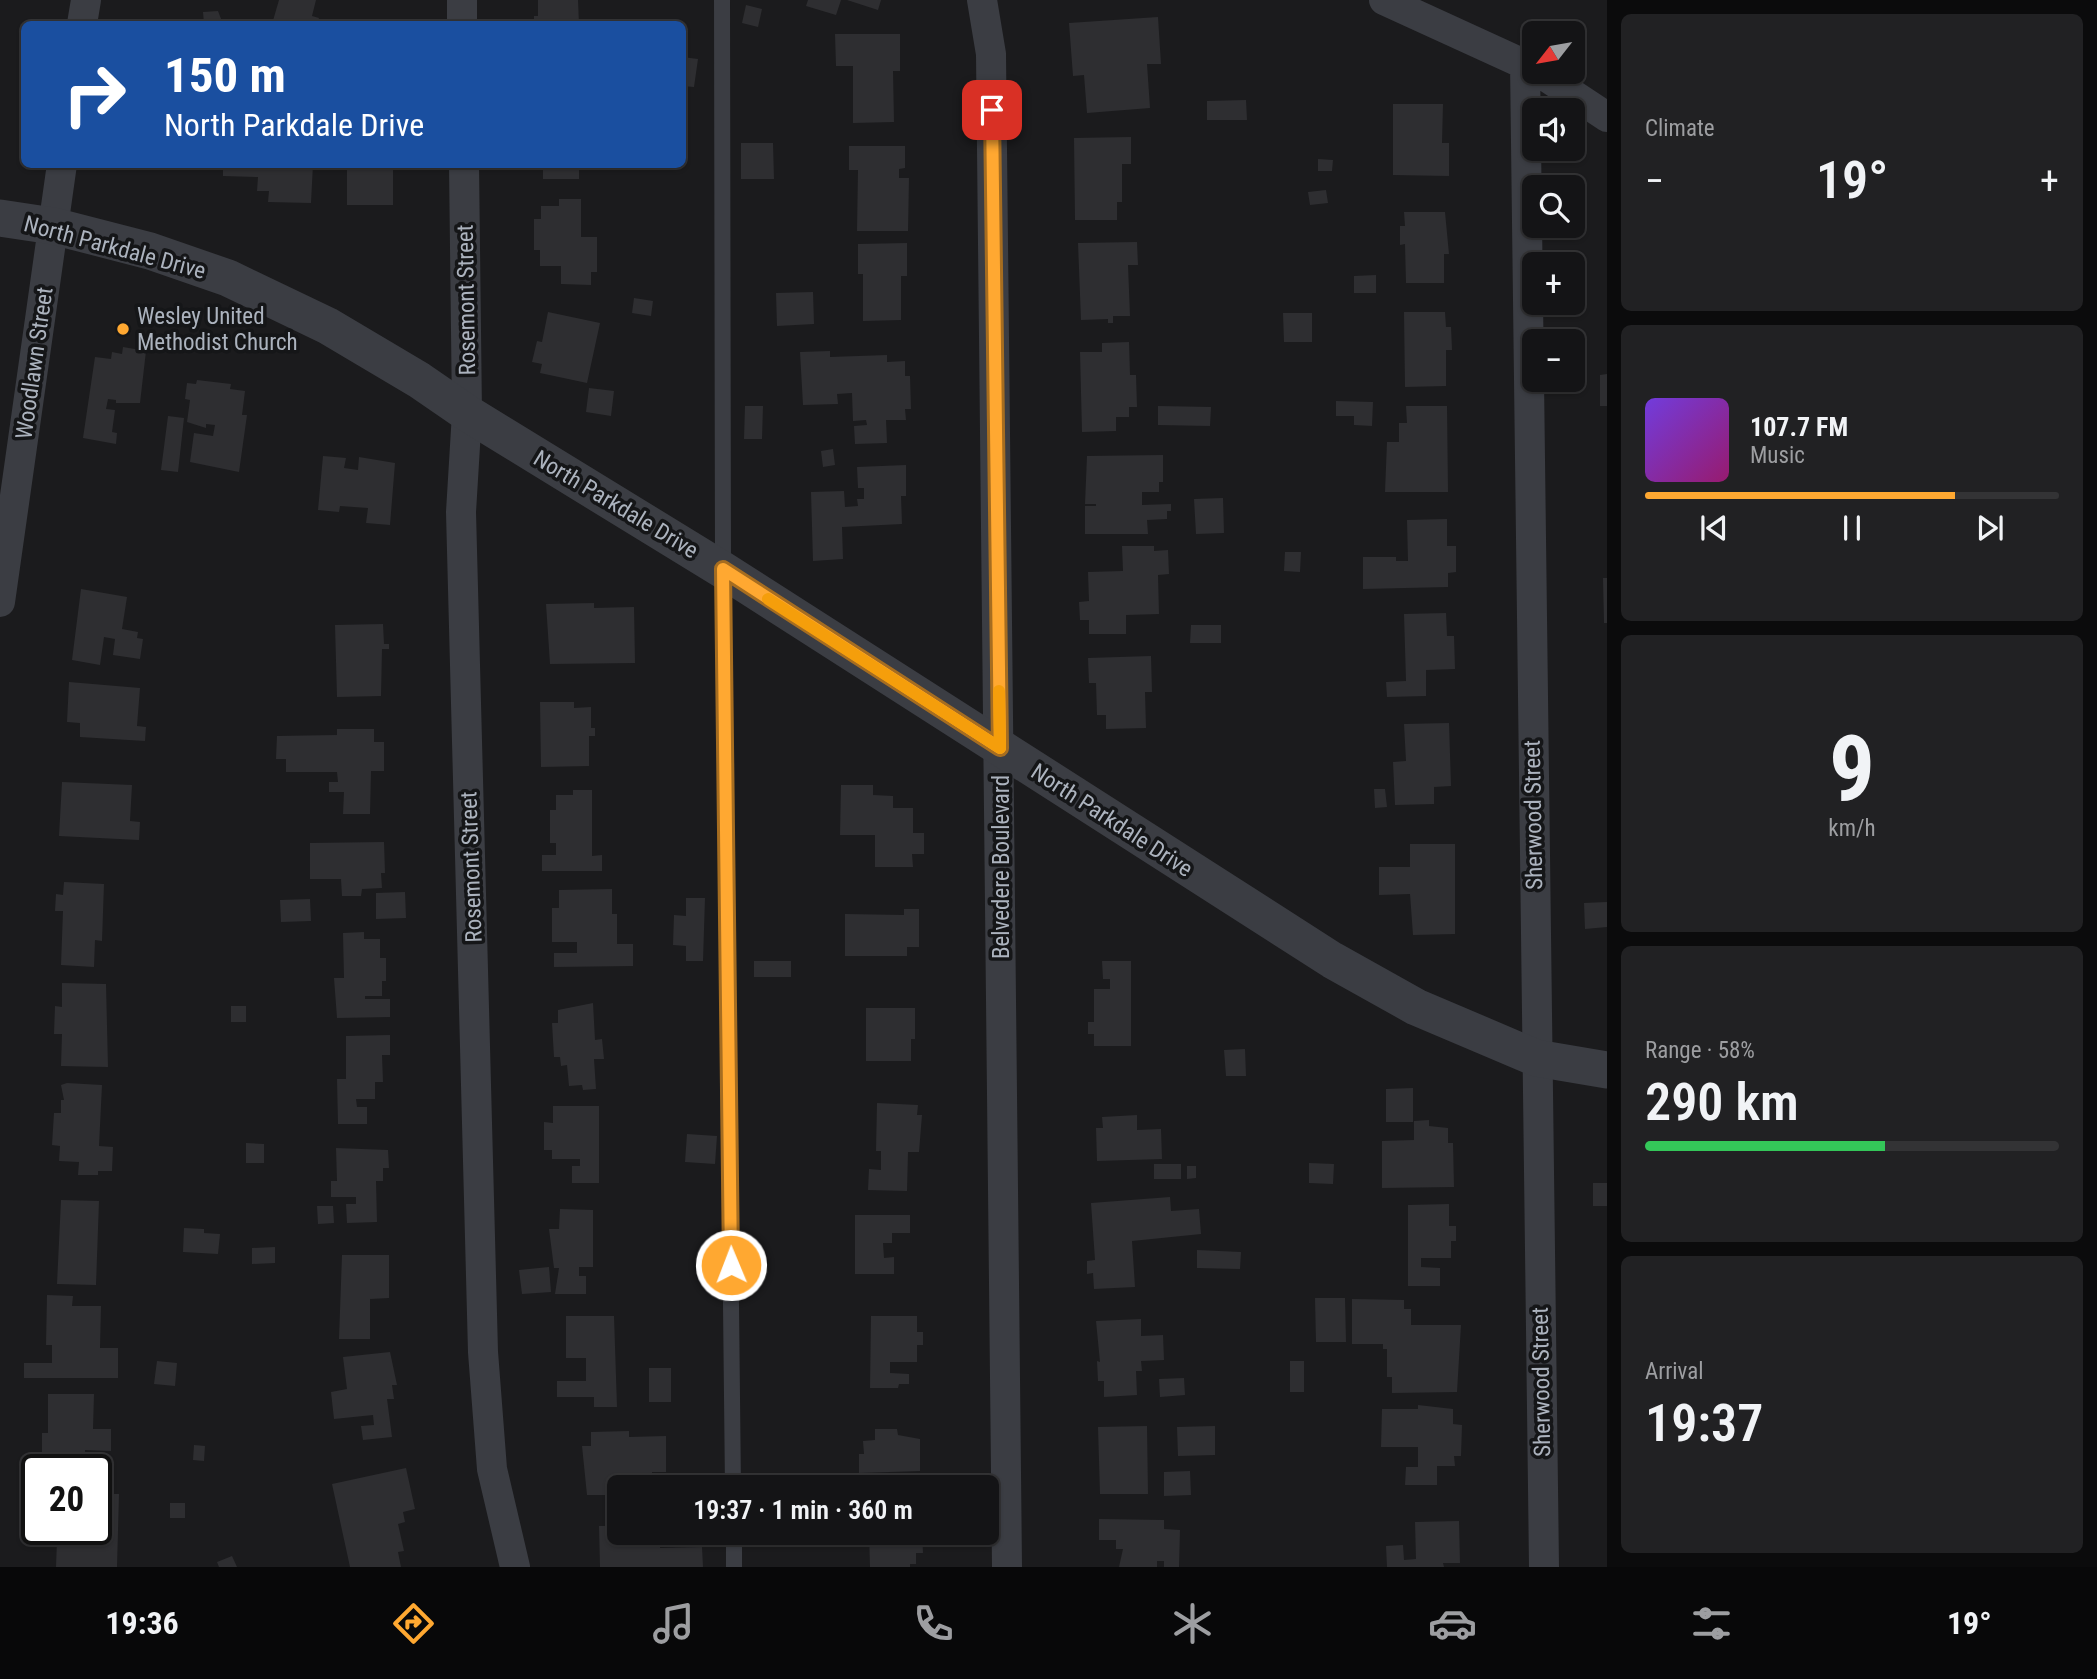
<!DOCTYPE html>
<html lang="en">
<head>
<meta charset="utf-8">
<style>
	:root { --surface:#141416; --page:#212123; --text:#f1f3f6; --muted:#9d9ea1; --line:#333335; --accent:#ffa831 }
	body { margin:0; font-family:"Roboto Condensed",sans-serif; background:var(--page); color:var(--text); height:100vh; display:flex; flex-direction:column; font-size:26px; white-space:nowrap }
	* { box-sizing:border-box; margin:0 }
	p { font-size:23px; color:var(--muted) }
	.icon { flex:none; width:38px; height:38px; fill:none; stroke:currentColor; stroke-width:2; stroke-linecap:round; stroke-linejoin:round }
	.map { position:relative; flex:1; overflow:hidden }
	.details { display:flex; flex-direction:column; gap:14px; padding:14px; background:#0b0b0c; width:490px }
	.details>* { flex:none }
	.top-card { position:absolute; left:21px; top:21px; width:665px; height:147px; border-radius:10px; box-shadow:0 2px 5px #0004,0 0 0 2px var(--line); background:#1a4fa0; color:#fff; overflow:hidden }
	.needle { width:46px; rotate:239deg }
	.tools { position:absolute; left:1522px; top:21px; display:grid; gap:14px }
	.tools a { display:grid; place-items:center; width:63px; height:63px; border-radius:10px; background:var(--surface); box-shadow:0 2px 5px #0004,0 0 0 2px var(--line); font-size:35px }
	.speed { position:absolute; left:21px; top:1454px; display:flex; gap:14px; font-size:35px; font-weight:700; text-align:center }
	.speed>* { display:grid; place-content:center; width:91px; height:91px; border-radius:50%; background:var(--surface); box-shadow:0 2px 5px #0004,0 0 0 2px var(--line); line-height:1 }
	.speed .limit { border:4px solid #111; border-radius:10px; background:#fff; color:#111 }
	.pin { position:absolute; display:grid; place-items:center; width:60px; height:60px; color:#fff; margin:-30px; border-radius:14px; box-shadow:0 4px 10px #0006 }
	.me { position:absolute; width:77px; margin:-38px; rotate:359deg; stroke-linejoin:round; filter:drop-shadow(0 0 5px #0008) }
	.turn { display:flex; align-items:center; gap:24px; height:147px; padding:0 28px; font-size:32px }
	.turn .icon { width:91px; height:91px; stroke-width:2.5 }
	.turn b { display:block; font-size:49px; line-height:60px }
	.big { font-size:52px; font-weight:600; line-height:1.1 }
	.details .tile { flex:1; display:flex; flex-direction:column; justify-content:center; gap:10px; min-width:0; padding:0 24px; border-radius:10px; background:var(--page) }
	.details .dial { align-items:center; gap:0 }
	.dial b { font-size:91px; line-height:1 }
	.song { display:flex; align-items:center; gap:21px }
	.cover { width:84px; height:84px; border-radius:10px; background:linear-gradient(135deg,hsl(260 70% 55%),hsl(320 70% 35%)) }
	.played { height:7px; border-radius:4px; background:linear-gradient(90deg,var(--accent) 75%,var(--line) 75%) }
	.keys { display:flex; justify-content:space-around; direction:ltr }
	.heat { display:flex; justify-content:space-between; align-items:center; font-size:38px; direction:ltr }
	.charge { height:10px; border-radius:5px; background:linear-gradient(90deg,#34c759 58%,var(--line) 0) }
	.trip { position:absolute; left:607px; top:1475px; width:392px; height:70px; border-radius:10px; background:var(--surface); box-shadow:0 2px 5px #0004,0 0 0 2px var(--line); font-weight:600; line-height:70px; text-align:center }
	.tab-bar { display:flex; height:112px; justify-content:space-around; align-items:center; background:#080809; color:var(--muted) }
	.tab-bar .icon { width:49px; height:49px }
	.tab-bar .on { color:var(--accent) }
	.tab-bar b { font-size:32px; color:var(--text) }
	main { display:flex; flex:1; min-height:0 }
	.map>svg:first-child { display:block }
	.building { fill:#2e2e31 }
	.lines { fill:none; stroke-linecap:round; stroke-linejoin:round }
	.service { stroke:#3b3d43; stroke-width:16 }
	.minor { stroke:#3b3d43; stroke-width:30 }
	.tertiary { stroke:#3b3d43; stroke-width:37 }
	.route-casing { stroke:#a66d20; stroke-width:18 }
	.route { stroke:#ffa831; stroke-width:12 }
	.slow { stroke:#f59e0b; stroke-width:12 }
	.poi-dot { fill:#ffa831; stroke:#151618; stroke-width:2.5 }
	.labels { text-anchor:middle; stroke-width:7; stroke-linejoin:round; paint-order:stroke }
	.street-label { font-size:23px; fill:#acb3be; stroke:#151618 }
	.poi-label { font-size:23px; fill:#acb3be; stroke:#151618; text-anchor:start }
</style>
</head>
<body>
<main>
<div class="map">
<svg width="1607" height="1567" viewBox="0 0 1607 1567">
	<rect width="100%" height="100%" fill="#1b1b1d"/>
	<path class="building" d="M279,0H316L312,16L319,18L317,24H272Z
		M538,0H578L579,24H534V16H538Z
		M808,0H841L836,15L806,6Z
		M847,0H881L878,10Z
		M746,5L762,9L758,27L742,23Z
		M218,11L223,24H204L203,12Z
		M1158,17L1161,64H1147L1150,108L1087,113L1084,75L1073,76L1069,23Z
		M835,34H900V71H893L894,122L853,123V66H836Z
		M682,57L698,59L694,87L682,86Z
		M1246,100L1247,120H1207V101Z
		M1393,104H1443L1442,143H1449V176L1393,175Z
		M1131,137V164H1122V202H1117V220H1075L1074,138Z
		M741,143H773L774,179H741Z
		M849,146H905V168L899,169V178H909L908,231H857L858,170H849Z
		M1318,159L1333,160L1332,171H1318Z
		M223,164H313L311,203L268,202L269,191H257L258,177L223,176Z
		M347,164H393V205H347Z
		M543,164L579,165V179H543Z
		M1326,190L1328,203L1310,205L1308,192Z
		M559,199H581V237H597V272H591V285L561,284V266H540V250H534V219H541V206H559Z
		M1404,212H1445L1449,254H1444V283H1406L1405,244L1400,245V226H1405Z
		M1137,242L1138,265H1128L1130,316H1113V323H1108V319L1081,320L1078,243Z
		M907,243V276H901V320L863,321V274H858V244Z
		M1376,275V293H1354V276Z
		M813,292L814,324L777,326L776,293Z
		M634,298L653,301L651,316L632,313Z
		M548,312L600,323L587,383L540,373L542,364L532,362L537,341L542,342Z
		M1404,312H1445L1446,327H1451L1452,350H1446V386L1405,387Z
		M1283,313H1312V342H1284Z
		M1129,342L1130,375H1136L1137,407H1129V417H1116V431L1082,432L1080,352H1102V343Z
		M123,347L146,351L140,403H116V400L108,399L106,409L115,410L112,432L117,433L116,444L83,438L95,357L111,359L112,352L122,354Z
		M830,351V357L887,355V362L905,361V376H910L911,409H905L906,420H886L887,443L855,444L854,426L867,425L866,420L853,421L852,393L837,394L838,404L803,405L800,352Z
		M1607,374V406H1600V375Z
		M197,380L231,384L230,389L245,391L242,415H247L239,472L190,462L194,433L213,436L215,425L206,424V428L187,422L190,400L185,399L187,383L196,384Z
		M589,388L614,391L611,416L586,412Z
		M1336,401L1373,402L1372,426L1354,425V416H1336Z
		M745,406H763L762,439H744Z
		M1158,406L1211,407L1210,426L1158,425Z
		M1406,406H1447L1448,492H1385L1387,442H1399V423H1407Z
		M168,416L184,418L178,472L161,470Z
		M833,449L835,465L823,467L821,451Z
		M1163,455V482H1159V492H1142V505L1171,504V511H1167V519L1147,520L1148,534H1085V506H1096V504H1085L1087,456Z
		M323,456L346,458L344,468L358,470L359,457L395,463L390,525L366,523L368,508L340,506L339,512L318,510Z
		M906,465V496H901L902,524L842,527L843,559L813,561L811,492L844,491L845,507L858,506L857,499H864V488H858L857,467Z
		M1223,498L1224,533L1196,534L1194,499Z
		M1447,519V546H1456V572L1448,573V587L1363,589V557H1396V561H1408L1407,520Z
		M1122,546H1154V551L1168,550L1169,574L1158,575L1159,614L1126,615V634H1089V620H1080L1079,602L1089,601L1088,572L1123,571Z
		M1285,552H1301L1300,572L1284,571Z
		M1603,578H1607V623H1604Z
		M81,589L127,597L122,629L138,632L137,638L143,639L140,659L113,655L115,639L104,637L100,665L72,660Z
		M594,603V608L634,607L635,663L550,664L546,604Z
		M1446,613L1447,636H1454L1455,669L1426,670V696L1387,697L1386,682L1406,681L1404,614Z
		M383,624L384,644H389V649H382L381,696L337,697L335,625Z
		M1191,625H1221V643H1190Z
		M1151,656L1152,692H1145L1146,728L1106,729V715H1097L1096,683H1089L1088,658Z
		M69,682L140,688L137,726L146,727L145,741L80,737V723L67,722Z
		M540,702H574V708L591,707V728H595V736H589V766L541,767Z
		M1449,723L1451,786L1434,787V804L1395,805L1393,762L1406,761L1404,724Z
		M337,729H374V742H384V771H371L370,814H343L344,792H329V782H338L337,772H286V759H276L277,736L337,735Z
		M62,782L132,785L130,821L140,822L139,840L59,836Z
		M841,785H873V795L893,796V808H913V833H924V854H912L913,867H875V835H840Z
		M1374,789H1385L1387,807L1375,808Z
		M573,790H592V856L602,855V871H542V855H556V843H550V810H556V795H573Z
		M384,842L385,873H381L382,888L362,889L361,896H342L341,879H310V843Z
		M1410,844H1455V934L1413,935L1410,894L1379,895V867H1410Z
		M64,882L104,884L102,941L95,940L94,967L61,965L63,911H55L56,894L63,895Z
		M612,889V914H617V944H633V966L554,967V953H577V942H552V908H559V890Z
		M405,892L406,918L376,919V893Z
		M686,898H705L703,961H686V946L673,945L674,915L686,916Z
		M310,899L311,921L281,922L280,900Z
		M1607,902V927L1585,929L1584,903Z
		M904,909H919V947H907V956H845V914L904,915Z
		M364,932V939H380V958H386V981H382V996H365V999H390V1017L337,1018L334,978H344L343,933Z
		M754,961H791V977H754Z
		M1102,961H1131V1046H1094V1034H1088V1022H1094V989H1110V979H1103Z
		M62,983L106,984L108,1067L61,1066L62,1034H54L55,1006L62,1007Z
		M593,1003L595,1040L602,1039L604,1059H594L596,1089L583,1090L582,1085L569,1086L567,1065L561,1066L560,1057H554L552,1023H558V1010Z
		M231,1006H246V1022H231Z
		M866,1008H915V1039H911V1061H866Z
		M390,1035V1055H382L383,1082H375V1099H356L357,1107H367V1124H338L337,1079H346V1036Z
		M1245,1049L1246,1076H1226L1224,1050Z
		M67,1083L102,1085L99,1146L113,1147L112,1171H98V1175H78L79,1162L59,1161L60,1146L52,1145L54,1113H61V1100H64L61,1085Z
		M1413,1088V1122H1386V1089Z
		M877,1103L918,1105L917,1115H922L919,1152H908L907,1191L868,1190L869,1169L881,1170V1151H876Z
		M553,1106H599V1183H572V1166H580V1159H552V1150H544V1122L553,1123Z
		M1137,1115V1130L1161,1129L1162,1159L1097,1161L1096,1128H1103L1102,1117Z
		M1429,1120V1126L1448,1128V1143H1453L1454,1187L1382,1188V1141L1414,1140V1121Z
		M687,1134L717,1136L715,1164L685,1162Z
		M246,1143L264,1144V1163H246Z
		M336,1148L388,1150L389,1168H383V1181H376L377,1222L347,1223L346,1204H356V1197H331V1181H337Z
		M1309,1163L1334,1164L1333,1184L1309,1183Z
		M1154,1164H1181V1179H1154Z
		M1187,1166H1196V1178L1187,1179Z
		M1593,1183H1607V1206H1593Z
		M1170,1197L1171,1211L1199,1209L1201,1234L1132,1241L1135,1287L1094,1289L1093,1273L1087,1274V1261L1095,1260L1091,1203Z
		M61,1200L99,1201L96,1285L57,1284Z
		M1449,1204V1226H1456V1241H1451V1258H1421V1267L1440,1268V1286H1408V1205Z
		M317,1206H333L334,1223L318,1224Z
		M560,1209L593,1210V1267H579V1276H586V1294H555L559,1268H554L549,1229H559Z
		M855,1215H910V1233H892V1243H883L884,1258L894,1257V1274H855Z
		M184,1228L204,1229V1233L220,1234L218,1254L183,1252Z
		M275,1247V1263L252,1264V1248Z
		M1197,1250L1241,1252L1240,1269L1197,1268Z
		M342,1255H389V1298L370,1299V1339H339Z
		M549,1267L551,1292L522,1294L519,1270Z
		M47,1295L73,1296L72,1306H101L100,1348H118V1378H24V1363H52V1345H46Z
		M1315,1298H1345L1346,1342H1316Z
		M1352,1299L1404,1300V1309H1411V1325H1461L1457,1392L1392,1393V1377H1387V1349H1383V1344H1352Z
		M566,1316H614L617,1407H594V1397H557V1381H586V1358H566Z
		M871,1316H917V1332H923V1345H917V1362H890V1373L909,1374V1384H899L898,1388H870Z
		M1141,1319V1336L1163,1335L1164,1360L1141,1361L1142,1371H1136L1137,1395L1104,1397V1381H1098L1097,1361L1100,1362L1096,1321Z
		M390,1352L397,1385H392L394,1399H387L392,1437L363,1440L361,1426L374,1425L373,1415L334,1419L331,1392L347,1389L343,1357Z
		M157,1361L177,1363L175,1386L154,1384Z
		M1290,1361H1304V1392H1290Z
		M649,1368H671V1402H649Z
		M1184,1378L1185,1395L1160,1397L1159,1379Z
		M48,1394H94L93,1429H111V1451L85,1450V1470H42V1433H48Z
		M1418,1405L1453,1409V1424L1462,1425L1461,1456H1454L1455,1466H1437V1485H1405L1406,1467H1418V1447H1381L1382,1409H1418Z
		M1147,1426L1148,1494H1100L1098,1427Z
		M1215,1426V1455L1178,1456L1177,1427Z
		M875,1429H897L898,1435L920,1439V1471L859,1473V1454H864L863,1441L875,1440Z
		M629,1431V1437L666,1436V1472H652L653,1488H620V1495H587L582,1446H591V1432Z
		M194,1445L205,1446L204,1461L193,1460Z
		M406,1468L415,1509L403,1512L405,1522L398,1524L404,1551L398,1552L401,1567H350L332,1484Z
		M1190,1471L1191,1495L1164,1496V1472Z
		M846,1474V1488H806V1475Z
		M708,1479V1488H665V1480Z
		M96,1494H119L117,1567H56L57,1540L105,1542V1538L44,1536L45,1530H96Z
		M170,1503H185V1518H170Z
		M1099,1519L1164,1520V1529L1180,1530L1179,1567H1164V1561H1157V1567H1119L1123,1549H1116V1540H1099Z
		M1459,1521L1460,1563H1443L1444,1567H1387L1386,1546L1403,1545L1404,1560L1416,1559L1415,1522Z
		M599,1526H620V1533H645L649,1545H660V1548L702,1547L703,1567H600Z
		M803,1533H836V1535L803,1537Z
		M869,1533H922L923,1553H916V1564H910V1567H870Z
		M232,1556L237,1567H219L217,1562Z"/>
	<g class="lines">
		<path class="service" d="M722,0L723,570L733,1488
			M734,1533V1567"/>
		<path class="minor" d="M462,0V24
			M982,0L991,54L1007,1567
			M1384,0L1535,69
			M82,24L86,0
			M1525,63L1544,1567
			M1539,72L1607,117
			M464,164L467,413L461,512L483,1352L492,1469L515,1567
			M0,602L62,164"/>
		<path class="tertiary" d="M0,218L53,226L150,251L228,278L328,326L419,380L467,413L723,570L1332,960L1416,1007L1536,1058L1607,1070"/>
	</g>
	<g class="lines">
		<g class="route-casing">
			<path id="route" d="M731,1265L723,569L1000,748L992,110"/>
		</g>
		<use href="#route" class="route"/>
		<path class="slow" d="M768,599L1000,748L999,691"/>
	</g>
	<circle class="poi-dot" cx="123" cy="329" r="7"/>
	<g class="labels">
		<g class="street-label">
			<text transform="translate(115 247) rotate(15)" y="8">North Parkdale Drive</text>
			<text transform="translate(466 300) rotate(-91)" y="8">Rosemont Street</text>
			<text transform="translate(34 363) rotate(-82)" y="8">Woodlawn Street</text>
			<text transform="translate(616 504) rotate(31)" y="8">North Parkdale Drive</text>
			<text transform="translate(1533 815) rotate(-91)" y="8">Sherwood Street</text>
			<text transform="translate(1112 820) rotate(33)" y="8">North Parkdale Drive</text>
			<text transform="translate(471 867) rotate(-92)" y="8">Rosemont Street</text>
			<text transform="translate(1001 867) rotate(-90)" y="8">Belvedere Boulevard</text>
			<text transform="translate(1541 1382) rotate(-91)" y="8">Sherwood Street</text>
		</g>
		<g class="poi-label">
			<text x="137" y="324">Wesley United<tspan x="137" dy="26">Methodist Church</tspan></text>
		</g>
	</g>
</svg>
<div class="tools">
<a><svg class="needle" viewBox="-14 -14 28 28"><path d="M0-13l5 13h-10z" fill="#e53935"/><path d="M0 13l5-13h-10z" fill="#9d9ea1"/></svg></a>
<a><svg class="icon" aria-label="sound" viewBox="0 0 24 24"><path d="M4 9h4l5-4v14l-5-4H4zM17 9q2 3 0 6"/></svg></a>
<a><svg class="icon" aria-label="search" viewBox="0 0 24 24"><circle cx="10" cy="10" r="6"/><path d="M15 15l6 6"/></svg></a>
<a>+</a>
<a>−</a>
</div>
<div class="speed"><div class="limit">20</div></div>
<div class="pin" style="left:992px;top:110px;background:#d93025"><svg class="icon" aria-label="arrive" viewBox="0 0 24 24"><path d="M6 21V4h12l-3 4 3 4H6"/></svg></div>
<svg class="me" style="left:731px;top:1265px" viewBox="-20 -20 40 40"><circle r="17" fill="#ffa831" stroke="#fff" stroke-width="3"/><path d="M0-11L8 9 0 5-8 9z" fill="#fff"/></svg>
<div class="trip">19:37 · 1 min · 360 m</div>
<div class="top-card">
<div class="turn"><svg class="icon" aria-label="right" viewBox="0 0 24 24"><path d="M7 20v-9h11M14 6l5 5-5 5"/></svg><div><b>150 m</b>North Parkdale Drive</div></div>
</div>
</div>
<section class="details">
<div class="tile"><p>Climate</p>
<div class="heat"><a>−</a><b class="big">19°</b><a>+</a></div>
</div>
<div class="tile">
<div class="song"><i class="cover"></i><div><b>107.7 FM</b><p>Music</p></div></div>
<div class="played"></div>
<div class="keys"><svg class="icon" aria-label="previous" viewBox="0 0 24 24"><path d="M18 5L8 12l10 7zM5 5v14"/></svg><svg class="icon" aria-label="pause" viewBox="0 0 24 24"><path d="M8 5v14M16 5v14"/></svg><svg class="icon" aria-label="next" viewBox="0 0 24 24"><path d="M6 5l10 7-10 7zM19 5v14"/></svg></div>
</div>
<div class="tile dial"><b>9</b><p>km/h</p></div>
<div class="tile"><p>Range · 58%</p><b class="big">290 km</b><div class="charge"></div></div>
<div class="tile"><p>Arrival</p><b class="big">19:37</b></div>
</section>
</main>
<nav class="tab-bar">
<b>19:36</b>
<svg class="icon on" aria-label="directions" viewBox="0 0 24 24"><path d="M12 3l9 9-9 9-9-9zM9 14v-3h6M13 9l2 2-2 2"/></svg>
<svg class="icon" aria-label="music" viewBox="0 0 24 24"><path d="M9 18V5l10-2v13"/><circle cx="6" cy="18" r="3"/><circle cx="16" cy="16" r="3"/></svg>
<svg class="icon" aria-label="phone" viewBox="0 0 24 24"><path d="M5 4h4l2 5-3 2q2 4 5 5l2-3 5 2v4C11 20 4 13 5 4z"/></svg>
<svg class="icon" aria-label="climate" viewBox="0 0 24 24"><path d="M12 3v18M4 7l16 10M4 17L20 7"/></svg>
<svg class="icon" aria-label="car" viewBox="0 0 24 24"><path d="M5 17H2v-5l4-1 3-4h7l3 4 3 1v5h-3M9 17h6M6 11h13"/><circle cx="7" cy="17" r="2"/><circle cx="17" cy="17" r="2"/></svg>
<svg class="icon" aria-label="filters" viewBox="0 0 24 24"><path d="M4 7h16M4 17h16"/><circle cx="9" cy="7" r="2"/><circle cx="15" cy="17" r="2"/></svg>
<b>19°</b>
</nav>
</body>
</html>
